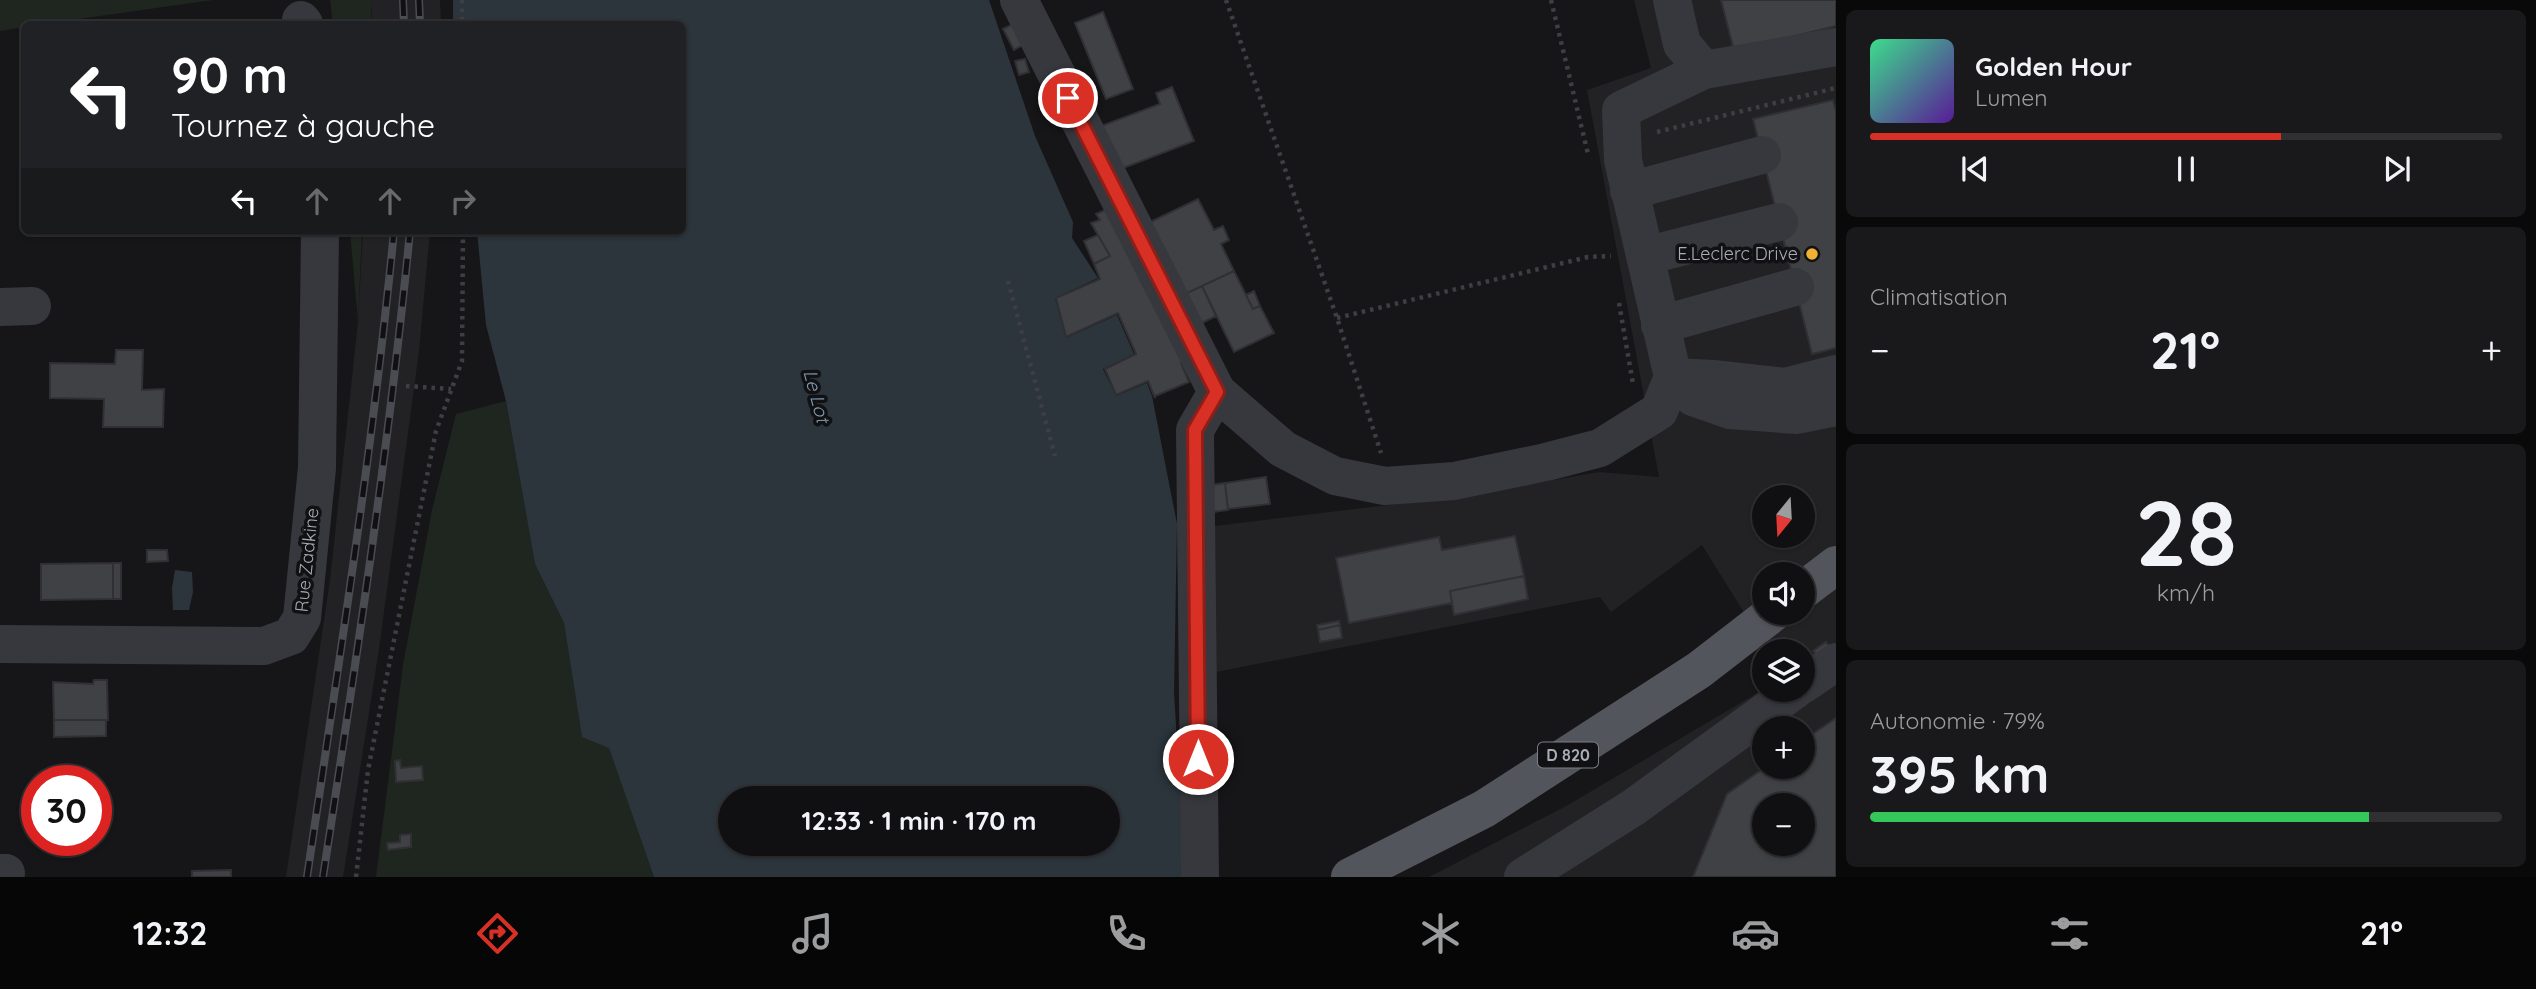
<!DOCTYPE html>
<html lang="fr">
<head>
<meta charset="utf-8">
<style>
	:root { --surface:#101012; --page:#19191b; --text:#f1f3f6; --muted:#9c9d9f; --line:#303032; --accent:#d93025 }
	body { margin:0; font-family:Quicksand,sans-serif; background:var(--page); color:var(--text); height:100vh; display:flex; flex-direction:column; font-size:26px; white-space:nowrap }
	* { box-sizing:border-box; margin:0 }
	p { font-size:23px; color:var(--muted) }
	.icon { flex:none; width:38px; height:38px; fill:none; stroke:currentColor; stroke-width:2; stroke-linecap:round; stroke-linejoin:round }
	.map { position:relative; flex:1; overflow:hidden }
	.side { display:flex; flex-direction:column; gap:10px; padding:10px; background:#09090a; width:700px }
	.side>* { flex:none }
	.top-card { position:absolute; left:21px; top:21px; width:665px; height:214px; border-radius:10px; box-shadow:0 2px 5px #0004,0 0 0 2px var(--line); background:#202124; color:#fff; overflow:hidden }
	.needle { width:46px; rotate:198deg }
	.fabs { position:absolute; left:1752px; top:485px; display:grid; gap:14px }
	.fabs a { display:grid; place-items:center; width:63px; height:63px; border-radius:50%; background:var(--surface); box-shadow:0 2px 5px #0004,0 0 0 2px var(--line); font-size:35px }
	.speed { position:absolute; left:21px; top:765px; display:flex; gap:14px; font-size:35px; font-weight:700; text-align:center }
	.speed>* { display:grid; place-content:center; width:91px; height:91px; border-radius:50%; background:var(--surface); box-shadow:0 2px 5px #0004,0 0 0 2px var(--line); line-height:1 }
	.speed .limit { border:10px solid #d22; background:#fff; color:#111 }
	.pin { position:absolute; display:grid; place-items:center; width:60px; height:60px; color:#fff; margin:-30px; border:4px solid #fff; border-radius:50%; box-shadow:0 2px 7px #0007 }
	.me { position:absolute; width:77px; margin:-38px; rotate:0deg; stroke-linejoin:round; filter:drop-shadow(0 0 5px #0008) }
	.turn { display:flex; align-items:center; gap:24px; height:147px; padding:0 35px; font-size:32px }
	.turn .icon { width:91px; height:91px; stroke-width:2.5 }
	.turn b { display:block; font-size:49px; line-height:60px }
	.lanes { display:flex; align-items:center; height:66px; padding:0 35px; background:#0003; justify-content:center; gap:35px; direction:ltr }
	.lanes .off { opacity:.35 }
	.big { font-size:52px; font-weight:700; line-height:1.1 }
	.side .widget { flex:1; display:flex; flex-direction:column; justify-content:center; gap:10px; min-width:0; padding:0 24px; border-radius:10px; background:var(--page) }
	.side .dial { align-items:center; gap:0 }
	.dial b { font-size:91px; line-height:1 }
	.song { display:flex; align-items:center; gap:21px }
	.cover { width:84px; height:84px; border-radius:10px; background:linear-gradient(135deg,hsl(150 70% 55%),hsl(270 70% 35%)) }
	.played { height:7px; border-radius:4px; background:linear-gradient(90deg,var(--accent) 65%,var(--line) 65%) }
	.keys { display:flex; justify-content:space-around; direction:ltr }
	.heat { display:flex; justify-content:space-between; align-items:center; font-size:38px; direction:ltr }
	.charge { height:10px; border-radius:5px; background:linear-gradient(90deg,#34c759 79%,var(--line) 0) }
	.trip { position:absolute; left:718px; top:786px; width:402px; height:70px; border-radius:35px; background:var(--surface); box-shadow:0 2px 5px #0004,0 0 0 2px var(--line); font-weight:700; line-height:70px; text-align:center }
	.tab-bar { display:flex; height:112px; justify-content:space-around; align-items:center; background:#060607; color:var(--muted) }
	.tab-bar .icon { width:49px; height:49px }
	.tab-bar .active { color:var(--accent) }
	.tab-bar b { font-size:32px; color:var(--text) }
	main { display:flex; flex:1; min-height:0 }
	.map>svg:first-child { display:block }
	.built { fill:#222225; fill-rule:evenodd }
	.green { fill:#1e261f }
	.water { fill:#2c353c; fill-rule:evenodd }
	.building { fill:#404145; stroke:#303034; stroke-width:2; fill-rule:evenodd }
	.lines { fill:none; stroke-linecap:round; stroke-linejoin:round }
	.path { stroke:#3d3f44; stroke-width:4.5; stroke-dasharray:3.5 5; stroke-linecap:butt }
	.minor { stroke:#37383d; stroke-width:38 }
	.major { stroke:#53555c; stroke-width:38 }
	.rail-casing { stroke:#4a4c52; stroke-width:8 }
	.rail { stroke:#111113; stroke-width:5; stroke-dasharray:16; stroke-linecap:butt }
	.route-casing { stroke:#8d1f18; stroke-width:18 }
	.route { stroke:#d93025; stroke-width:12 }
	.poi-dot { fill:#f2b134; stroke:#111113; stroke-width:2.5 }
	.labels { text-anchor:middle; stroke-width:7; stroke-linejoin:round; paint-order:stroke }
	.shield { fill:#111113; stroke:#7b7e86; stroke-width:2 }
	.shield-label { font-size:16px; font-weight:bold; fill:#a8adb8 }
	.poi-label { font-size:18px; fill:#a8adb8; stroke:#111113; text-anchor:end }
	.street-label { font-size:18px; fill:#a8adb8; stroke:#111113 }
	.water-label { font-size:19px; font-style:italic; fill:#7f9bb3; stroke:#111113 }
</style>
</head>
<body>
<main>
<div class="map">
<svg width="1836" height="877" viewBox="0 0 1836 877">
	<rect width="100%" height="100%" fill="#161618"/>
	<path class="built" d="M371,0H440L441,24H372Z
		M1634,0H1836V877H1429L1568,805L1764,689L1802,690V651H1768L1702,545L1611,612L1600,597L1211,673L1207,527L1470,495L1599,472L1659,477L1587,90L1651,68ZM1764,497H1802V536H1764ZM1764,574H1802V612H1764ZM1764,728H1802V766H1764ZM1764,805H1802V844H1764Z
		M363,231H430L419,351L379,649L343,877H286L330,580L358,322Z"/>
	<path class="green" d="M0,0H213L43,24H24V27L0,31Z
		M330,0H371V24H333Z
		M350,231H362L358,322Z
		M506,401L535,564L564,623L582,736L609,747L654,877H376L403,665L432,510L456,414Z"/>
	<path class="water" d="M453,0H989L1035,136L1073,222L1072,238L1098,278L1055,298L1066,338L1117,315L1134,354L1103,369L1116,396L1147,383L1152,396L1177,524L1174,692L1185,877H654L609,748L582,737L564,623L535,564L506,401L486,325L477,231H682V24H459L453,21ZM730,798H1108V844H730Z
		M175,570L192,572L193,592L189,610H173L172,588Z"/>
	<path class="building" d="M1721,0H1836V26L1734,51Z
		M1103,12L1133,89L1106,99L1075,23Z
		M1015,23L1026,43L1014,50L1003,29Z
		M1025,59L1029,72L1019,75L1015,61Z
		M1172,87L1194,141L1118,170L1101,126L1160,104L1156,93Z
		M1833,100L1836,111V348L1812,354L1753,119Z
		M1198,199L1214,230L1223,226L1229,240L1221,244L1234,271L1183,295L1148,223Z
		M1116,205L1189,359L1181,363L1189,382L1155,396V398L1148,381L1116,395L1105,369L1136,354L1118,313L1066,337L1056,298L1100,279L1094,264L1110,256L1091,223L1100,220L1096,214Z
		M1098,235L1110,256L1094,264L1084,241Z
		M1234,271L1253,309L1260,306L1274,333L1234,352L1202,286Z
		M1202,286L1216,316L1198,325L1183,295Z
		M1254,291L1260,306L1253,309L1246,295Z
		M116,350H143L142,390L164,389L163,427H103L104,399L50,398V363L115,364Z
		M1266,477L1270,504L1228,509L1225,483Z
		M1225,483L1228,510L1214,512L1205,486Z
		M1515,536L1524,576L1450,591L1452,603L1349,623L1336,558L1439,537L1442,550Z
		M147,550H167L168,561L147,562Z
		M113,563V599L41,600V564Z
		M113,563H121V599H113Z
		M1524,576L1528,599L1454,615L1450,591Z
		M1339,621L1340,625L1318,630L1317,625Z
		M1340,625L1342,638L1320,642L1318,630Z
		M1826,642L1831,649L1819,658L1813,651Z
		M94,680H107L108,720H54L53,682L93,684Z
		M1836,718V877H1693L1727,794L1767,766H1802V741ZM1764,805H1802V844H1764Z
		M54,720H106V736L54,737Z
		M400,760L401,768L422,766L423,780L396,782L395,761Z
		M411,834V847L388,850L387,843L400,842V835Z
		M231,870V877H192V871Z"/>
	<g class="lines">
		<path class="path" d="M462,0V24
			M1226,0L1337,318L1381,453
			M1551,0L1588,154
			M1657,132L1836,88
			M1008,281L1055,456
			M1619,303L1633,384
			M1337,318L1588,257L1611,256
			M406,386L451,389
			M356,877L368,770L436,431L462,361L463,231"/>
		<path class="minor" d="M1019,0L1217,392L1283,449L1335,476L1385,486L1454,481L1546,462L1600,448L1659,411L1673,377L1623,160L1621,110L1704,70
			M1672,0L1682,44L1704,70L1836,47
			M301,20L304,24
			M1629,191L1762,155
			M1645,256L1779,222
			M0,307L32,306
			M1660,325L1795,287
			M1673,377L1693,397L1730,410L1797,415L1836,407
			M1675,377L1713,379L1785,387L1836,374
			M0,644L264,646L291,636L302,618L317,468L320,231
			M1802,685L1836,662
			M0,873H6
			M1200,877L1195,430L1217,392
			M1523,877L1634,807L1795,690"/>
		<path class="major" d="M1802,591L1836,565
			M1350,877L1484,809L1699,670L1774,612"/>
		<g class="rail-casing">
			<path id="rail" d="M403,0L404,24
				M419,0L420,24
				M307,877C339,662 373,447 394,231
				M323,877C356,662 389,447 410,231"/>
		</g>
		<use href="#rail" class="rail"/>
	</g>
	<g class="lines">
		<g class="route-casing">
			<path id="route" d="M1068,98L1217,392L1195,430L1198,759"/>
		</g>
		<use href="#route" class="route"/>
	</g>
	<circle class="poi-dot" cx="1812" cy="254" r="7"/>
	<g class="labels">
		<rect class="shield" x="1538" y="742.5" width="60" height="25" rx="5"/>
		<g class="shield-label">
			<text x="1568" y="761">D 820</text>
		</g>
		<g class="poi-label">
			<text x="1798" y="260">E.Leclerc Drive</text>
		</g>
		<g class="street-label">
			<text transform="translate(307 560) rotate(-84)" y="6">Rue Zadkine</text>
		</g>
		<g class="water-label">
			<text transform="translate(817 396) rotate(75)" y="7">Le Lot</text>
		</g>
	</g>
</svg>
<div class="fabs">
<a><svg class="needle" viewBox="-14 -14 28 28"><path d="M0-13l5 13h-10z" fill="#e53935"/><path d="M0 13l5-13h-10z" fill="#9c9d9f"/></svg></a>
<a><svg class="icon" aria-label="sound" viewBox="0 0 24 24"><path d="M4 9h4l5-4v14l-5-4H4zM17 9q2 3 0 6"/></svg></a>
<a><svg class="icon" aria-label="layers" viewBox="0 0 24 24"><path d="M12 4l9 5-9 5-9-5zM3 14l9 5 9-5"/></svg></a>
<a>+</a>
<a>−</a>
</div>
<div class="speed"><div class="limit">30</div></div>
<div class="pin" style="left:1068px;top:98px;background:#d93025"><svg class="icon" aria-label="arrive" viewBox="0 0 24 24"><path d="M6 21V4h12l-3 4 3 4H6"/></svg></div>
<svg class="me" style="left:1198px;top:759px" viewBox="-20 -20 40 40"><circle r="17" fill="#d93025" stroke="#fff" stroke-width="3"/><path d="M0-11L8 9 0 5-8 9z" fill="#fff"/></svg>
<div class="trip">12:33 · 1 min · 170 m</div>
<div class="top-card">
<div class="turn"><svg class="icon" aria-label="left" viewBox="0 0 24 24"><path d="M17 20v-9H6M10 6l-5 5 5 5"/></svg><div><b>90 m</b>Tournez à gauche</div></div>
<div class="lanes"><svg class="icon" aria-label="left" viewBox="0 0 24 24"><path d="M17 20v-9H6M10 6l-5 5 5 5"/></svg><svg class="icon off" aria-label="ahead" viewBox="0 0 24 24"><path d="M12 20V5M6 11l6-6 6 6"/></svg><svg class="icon off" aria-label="ahead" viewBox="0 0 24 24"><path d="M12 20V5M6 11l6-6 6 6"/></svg><svg class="icon off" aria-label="right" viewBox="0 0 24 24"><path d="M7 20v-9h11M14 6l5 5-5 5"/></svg></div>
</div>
</div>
<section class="side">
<div class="widget">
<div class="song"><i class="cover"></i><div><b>Golden Hour</b><p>Lumen</p></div></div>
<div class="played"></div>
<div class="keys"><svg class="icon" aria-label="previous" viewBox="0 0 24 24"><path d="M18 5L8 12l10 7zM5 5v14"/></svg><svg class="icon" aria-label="pause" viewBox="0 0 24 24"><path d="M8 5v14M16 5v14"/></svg><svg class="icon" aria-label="next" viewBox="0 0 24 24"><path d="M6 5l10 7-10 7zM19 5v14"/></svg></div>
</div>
<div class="widget"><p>Climatisation</p>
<div class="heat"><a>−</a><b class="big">21°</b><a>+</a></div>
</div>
<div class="widget dial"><b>28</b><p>km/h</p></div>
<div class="widget"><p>Autonomie · 79%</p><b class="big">395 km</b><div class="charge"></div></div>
</section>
</main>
<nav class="tab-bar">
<b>12:32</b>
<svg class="icon active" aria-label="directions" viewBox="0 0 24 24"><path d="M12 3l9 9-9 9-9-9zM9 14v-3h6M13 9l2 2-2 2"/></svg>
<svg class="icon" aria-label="music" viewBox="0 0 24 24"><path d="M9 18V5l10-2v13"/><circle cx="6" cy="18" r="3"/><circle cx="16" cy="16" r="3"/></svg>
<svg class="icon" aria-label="phone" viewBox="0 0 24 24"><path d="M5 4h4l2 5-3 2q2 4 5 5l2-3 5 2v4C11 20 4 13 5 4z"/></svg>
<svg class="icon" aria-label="climate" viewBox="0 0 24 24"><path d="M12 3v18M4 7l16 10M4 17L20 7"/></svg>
<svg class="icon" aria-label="car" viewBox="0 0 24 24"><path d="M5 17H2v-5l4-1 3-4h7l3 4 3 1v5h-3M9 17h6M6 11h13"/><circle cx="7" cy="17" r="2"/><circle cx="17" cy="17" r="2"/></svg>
<svg class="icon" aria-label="filters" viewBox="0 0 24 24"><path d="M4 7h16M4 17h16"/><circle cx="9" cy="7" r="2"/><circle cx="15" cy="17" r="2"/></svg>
<b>21°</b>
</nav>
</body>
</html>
